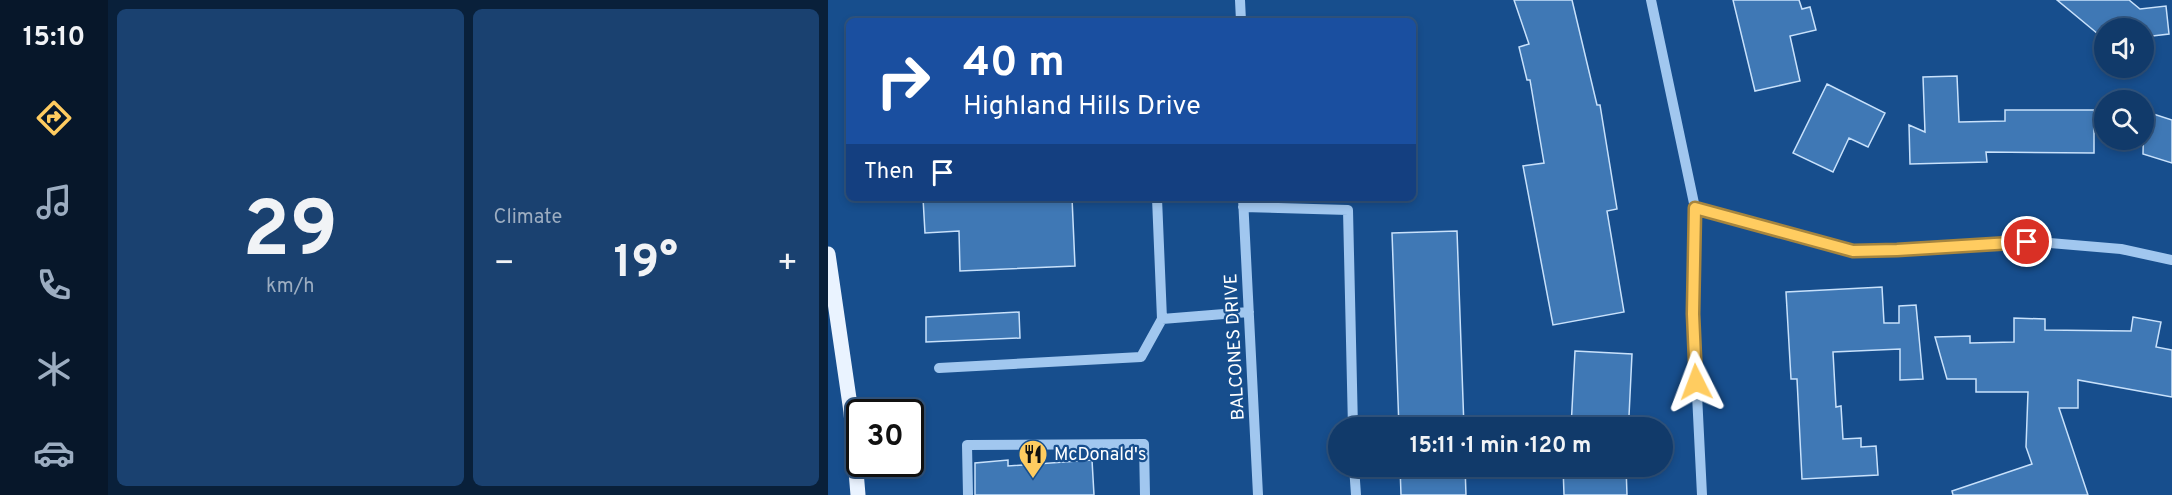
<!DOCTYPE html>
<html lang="en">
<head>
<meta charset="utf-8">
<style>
	:root { --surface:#113a6a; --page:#1a4170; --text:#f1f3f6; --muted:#9cadc1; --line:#30547e; --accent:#ffcc60 }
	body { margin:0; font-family:Overpass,sans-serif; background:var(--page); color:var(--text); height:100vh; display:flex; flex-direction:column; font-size:22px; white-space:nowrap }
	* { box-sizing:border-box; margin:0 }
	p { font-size:20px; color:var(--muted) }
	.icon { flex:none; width:33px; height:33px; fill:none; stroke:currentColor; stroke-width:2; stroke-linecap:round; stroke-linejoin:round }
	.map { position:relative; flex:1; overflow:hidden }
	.details { display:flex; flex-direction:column; gap:9px; padding:9px; background:#09203a; width:720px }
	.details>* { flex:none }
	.hud { position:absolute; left:18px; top:18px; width:570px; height:183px; border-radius:9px; box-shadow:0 3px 9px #0003,0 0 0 2px var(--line); background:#1a4fa0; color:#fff; overflow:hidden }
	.tools { position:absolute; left:1266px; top:18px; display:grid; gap:12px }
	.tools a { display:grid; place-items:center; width:60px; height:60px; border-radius:50%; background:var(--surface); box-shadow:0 3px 9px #0003,0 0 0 2px var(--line); font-size:30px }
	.speed { position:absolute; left:18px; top:399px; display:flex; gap:12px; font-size:30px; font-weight:700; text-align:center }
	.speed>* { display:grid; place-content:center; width:78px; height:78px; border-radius:50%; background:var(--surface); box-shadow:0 3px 9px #0003,0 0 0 2px var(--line); line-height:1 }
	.speed .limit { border:3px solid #111; border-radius:9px; background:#fff; color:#111 }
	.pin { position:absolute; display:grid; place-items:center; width:51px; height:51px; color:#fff; margin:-26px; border:3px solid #fff; border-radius:50%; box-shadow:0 2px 6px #0007 }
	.me { position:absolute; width:66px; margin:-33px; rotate:357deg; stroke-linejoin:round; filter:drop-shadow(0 0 4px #0008) }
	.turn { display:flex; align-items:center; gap:21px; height:126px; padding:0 18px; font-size:27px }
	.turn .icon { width:78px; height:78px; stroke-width:2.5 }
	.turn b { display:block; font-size:42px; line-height:51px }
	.then { display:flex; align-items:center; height:57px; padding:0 18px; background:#0003; gap:12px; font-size:22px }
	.big { font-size:45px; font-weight:700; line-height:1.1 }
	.details .card { flex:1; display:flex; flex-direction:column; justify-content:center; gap:9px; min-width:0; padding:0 21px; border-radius:9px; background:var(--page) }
	.details .dial { align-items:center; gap:0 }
	.dial b { font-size:78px; line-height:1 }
	.heat { display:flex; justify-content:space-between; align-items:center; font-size:33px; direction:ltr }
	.details .tiles { flex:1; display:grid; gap:9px; grid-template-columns:repeat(2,1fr) }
	.trip { position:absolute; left:500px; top:417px; width:345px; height:60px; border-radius:30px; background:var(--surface); box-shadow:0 3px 9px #0003,0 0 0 2px var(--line); font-weight:700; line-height:60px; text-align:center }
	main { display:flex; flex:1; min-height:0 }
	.dock { display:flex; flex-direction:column; width:108px; justify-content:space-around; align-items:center; background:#07172a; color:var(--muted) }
	.dock .icon { width:42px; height:42px }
	.dock .on { color:var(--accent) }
	.dock b { font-size:27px; color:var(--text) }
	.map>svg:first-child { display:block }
	.building { fill:#3f78b5; stroke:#c8e1fb; stroke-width:1.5 }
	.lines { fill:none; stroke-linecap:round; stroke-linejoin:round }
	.minor { stroke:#a1c7ef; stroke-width:10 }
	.major { stroke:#eaf3ff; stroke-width:15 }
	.route-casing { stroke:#a6853e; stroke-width:15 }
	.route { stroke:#ffcc60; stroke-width:10 }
	.labels { text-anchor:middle; stroke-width:4.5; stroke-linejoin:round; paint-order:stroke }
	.street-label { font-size:18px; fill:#fff; stroke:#174e8d }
	.poi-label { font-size:18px; fill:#fff; stroke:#174e8d; text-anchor:start }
</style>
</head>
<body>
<main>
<nav class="dock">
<b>15:10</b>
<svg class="icon on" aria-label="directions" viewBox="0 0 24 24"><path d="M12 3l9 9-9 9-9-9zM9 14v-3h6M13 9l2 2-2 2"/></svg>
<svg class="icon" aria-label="music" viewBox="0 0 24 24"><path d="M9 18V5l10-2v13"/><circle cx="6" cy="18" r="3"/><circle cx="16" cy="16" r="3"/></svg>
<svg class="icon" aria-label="phone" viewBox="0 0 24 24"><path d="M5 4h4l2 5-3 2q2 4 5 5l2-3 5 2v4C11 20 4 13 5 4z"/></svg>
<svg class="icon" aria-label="climate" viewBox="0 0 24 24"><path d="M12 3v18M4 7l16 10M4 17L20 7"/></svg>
<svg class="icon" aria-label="car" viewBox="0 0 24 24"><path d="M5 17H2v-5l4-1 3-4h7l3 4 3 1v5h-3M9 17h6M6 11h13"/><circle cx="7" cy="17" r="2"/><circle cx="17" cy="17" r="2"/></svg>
</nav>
<section class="details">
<div class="tiles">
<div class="card dial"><b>29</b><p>km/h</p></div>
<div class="card"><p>Climate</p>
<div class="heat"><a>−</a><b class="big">19°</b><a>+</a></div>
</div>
</div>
</section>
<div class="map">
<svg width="1344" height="495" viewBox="0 0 1344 495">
	<rect width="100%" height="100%" fill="#174e8d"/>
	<path class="building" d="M686,0H744L769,105H772L789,209L779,211L796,312L725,325L695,166L716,163L702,80H699L691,47L701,44Z
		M905,0H971L974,9L982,7L988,30L962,36L972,81L927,91Z
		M1229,0H1301L1312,9L1338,6L1341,34L1316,37V28H1276V39Z
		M1129,76L1131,122L1177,121V110H1266V153L1158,152L1159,162L1082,164L1081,125L1097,132L1095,77Z
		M999,84L1057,113L1040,147L1021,138L1005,172L965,153Z
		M1316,111L1344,120V163L1315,154Z
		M95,198H244L247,266L132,271L131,231L97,233Z
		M629,231L636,428H571L564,233Z
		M1054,287L1056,323H1071V306L1088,305L1095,379L1072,380V349L1005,352L1008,407L1013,406L1015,439L1033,438V447L1048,446L1050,475L974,479L969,379H963L958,292Z
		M191,312L192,338L98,342V317Z
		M1305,317L1333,322L1328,347L1344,350V397L1250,380V408H1231L1260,495H1125L1124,491L1204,464L1198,447L1200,392H1148V379H1119L1107,337L1142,336V343L1186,342V318L1217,319V330L1303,331Z
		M747,351L804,354L801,416H790L789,428H743Z
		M180,460V466L264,460L266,495H147V463Z
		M572,466H637L638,495H573Z
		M735,466H798L799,495H736Z"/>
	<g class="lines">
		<path class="minor" d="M412,0L413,21
			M823,0L867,208L865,314L874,495
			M329,198L334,319
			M415,198L430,495
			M415,207L520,210L525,428
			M867,208L1025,251L1069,250L1199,241L1293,249L1344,260
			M111,368L313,357L334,319L421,312
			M526,466L528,495
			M140,495L139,445L316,444L317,495"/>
		<path class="major" d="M0,254L23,412L30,495"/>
	</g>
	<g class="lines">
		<g class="route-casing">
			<path id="route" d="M868,382L865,314L867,208L1025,251L1069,250L1199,242"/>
		</g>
		<use href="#route" class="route"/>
	</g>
	<defs>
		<g id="restaurant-pin" transform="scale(1.5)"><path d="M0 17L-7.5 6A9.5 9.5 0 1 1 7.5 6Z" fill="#ffcc60" stroke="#174e8d"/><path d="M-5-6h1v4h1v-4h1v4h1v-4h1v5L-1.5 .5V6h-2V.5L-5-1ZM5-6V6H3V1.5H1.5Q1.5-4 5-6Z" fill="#111"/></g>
	</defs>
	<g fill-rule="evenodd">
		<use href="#restaurant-pin" x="205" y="454"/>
	</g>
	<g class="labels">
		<g class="street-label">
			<text transform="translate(406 347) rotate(-93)" y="6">BALCONES DRIVE</text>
		</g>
		<g class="poi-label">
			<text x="226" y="460">McDonald's</text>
		</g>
	</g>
</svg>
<div class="tools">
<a><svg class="icon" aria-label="sound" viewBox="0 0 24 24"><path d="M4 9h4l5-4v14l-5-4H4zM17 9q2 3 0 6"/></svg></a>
<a><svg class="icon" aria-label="search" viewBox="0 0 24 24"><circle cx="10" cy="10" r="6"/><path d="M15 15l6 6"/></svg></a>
</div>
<div class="speed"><div class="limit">30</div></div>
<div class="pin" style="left:1199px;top:242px;background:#d93025"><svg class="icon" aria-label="arrive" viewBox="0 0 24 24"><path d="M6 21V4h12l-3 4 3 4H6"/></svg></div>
<svg class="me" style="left:868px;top:382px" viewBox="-20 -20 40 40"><path d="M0-17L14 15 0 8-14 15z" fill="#ffcc60" stroke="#fff" stroke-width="4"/></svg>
<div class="trip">15:11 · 1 min · 120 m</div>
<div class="hud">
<div class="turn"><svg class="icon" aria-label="right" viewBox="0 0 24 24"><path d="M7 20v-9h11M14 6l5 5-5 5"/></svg><div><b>40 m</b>Highland Hills Drive</div></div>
<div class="then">Then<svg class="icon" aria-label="arrive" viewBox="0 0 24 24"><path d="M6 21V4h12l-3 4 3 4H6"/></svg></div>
</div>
</div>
</main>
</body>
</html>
